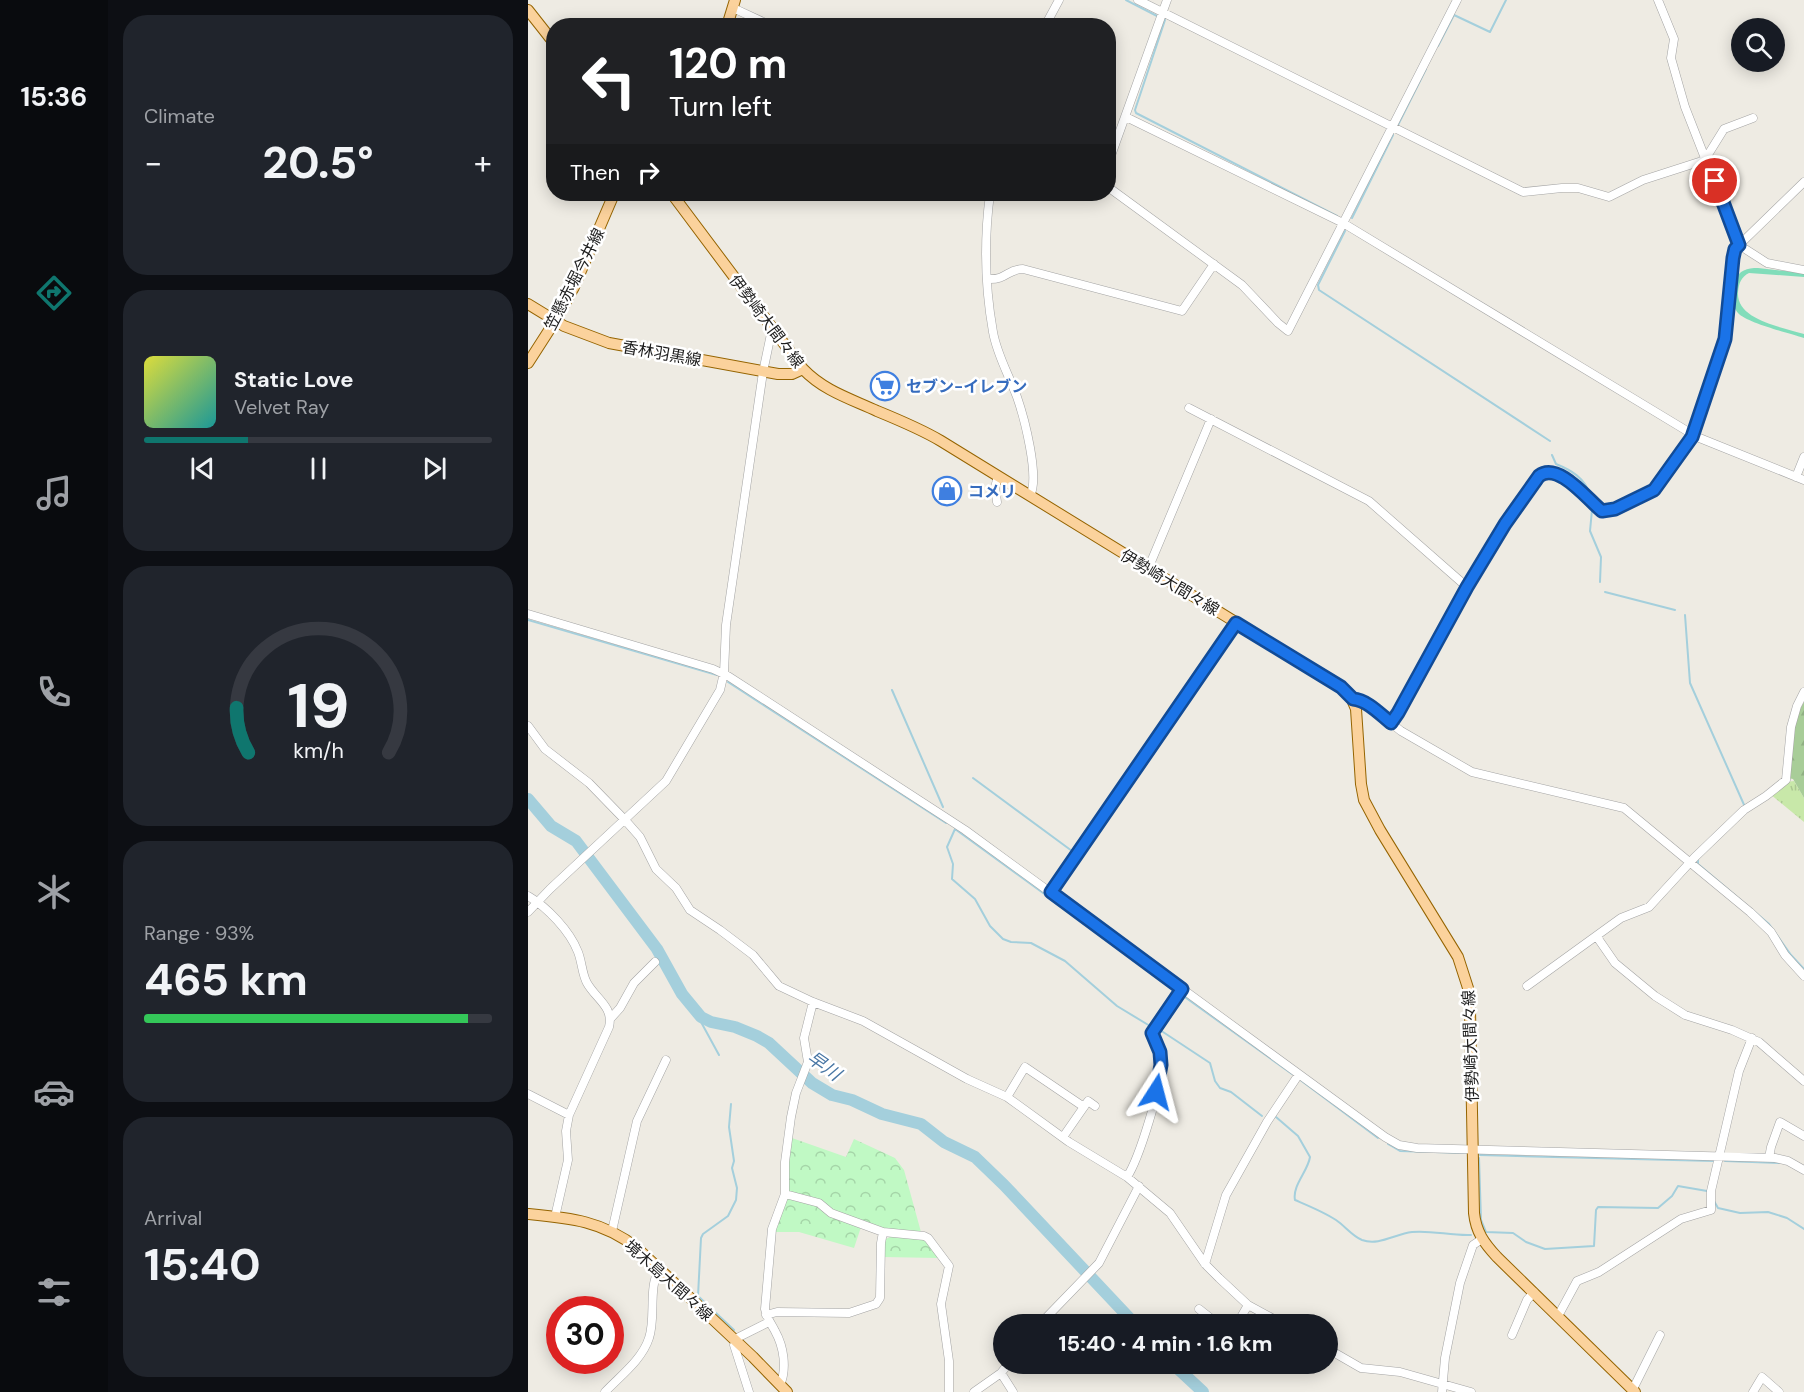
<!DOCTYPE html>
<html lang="en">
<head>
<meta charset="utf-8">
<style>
	:root { --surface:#171b24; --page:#20242c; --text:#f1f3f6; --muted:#9ea1a6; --line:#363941; --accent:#0f766e }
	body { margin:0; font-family:"DM Sans","Noto Sans JP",sans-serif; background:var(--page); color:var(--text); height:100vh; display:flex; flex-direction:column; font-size:22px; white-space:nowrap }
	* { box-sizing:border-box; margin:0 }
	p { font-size:20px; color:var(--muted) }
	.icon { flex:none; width:33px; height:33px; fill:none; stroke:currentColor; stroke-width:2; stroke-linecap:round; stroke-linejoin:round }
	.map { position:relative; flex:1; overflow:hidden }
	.side { display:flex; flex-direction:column; gap:15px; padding:15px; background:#0d0f14; width:420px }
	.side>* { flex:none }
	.top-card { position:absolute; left:18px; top:18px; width:570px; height:183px; border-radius:24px; box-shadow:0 3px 15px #0003; background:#202124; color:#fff; overflow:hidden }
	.controls { position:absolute; left:1203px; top:18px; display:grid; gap:12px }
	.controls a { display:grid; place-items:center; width:54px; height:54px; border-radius:50%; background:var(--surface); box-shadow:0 3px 15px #0003; font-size:30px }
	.speed { position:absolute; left:18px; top:1296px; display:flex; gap:12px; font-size:30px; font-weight:700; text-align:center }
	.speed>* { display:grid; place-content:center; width:78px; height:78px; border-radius:50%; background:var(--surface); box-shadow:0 3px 15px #0003; line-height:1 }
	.speed .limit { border:9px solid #d22; background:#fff; color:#111 }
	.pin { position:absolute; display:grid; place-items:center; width:51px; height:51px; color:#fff; margin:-26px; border:3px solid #fff; border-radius:50%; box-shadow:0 2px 6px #0007 }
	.me { position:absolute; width:66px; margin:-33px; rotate:9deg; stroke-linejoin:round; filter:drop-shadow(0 0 4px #0008) }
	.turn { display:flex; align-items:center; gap:21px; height:126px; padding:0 24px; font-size:27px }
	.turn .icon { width:78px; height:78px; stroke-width:2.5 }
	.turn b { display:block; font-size:42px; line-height:51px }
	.then { display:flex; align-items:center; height:57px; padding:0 24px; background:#0003; gap:12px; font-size:22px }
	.big { font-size:45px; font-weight:700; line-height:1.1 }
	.side .widget { flex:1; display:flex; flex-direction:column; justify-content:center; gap:9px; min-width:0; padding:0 21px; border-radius:24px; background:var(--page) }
	.side .dial { align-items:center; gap:0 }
	.dial svg { height:156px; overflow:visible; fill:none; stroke:var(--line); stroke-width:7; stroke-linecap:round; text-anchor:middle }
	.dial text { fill:var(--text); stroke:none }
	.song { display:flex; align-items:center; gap:18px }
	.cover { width:72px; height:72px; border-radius:9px; background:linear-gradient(135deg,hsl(60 70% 55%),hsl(180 70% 35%)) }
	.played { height:6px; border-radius:3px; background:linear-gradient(90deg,var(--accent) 30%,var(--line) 30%) }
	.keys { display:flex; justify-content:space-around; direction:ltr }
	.heat { display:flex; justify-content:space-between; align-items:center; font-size:33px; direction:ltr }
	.charge { height:9px; border-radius:4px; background:linear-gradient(90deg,#34c759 93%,var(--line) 0) }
	.trip { position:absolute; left:465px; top:1314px; width:345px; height:60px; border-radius:30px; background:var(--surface); box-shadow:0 3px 15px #0003; font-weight:700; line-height:60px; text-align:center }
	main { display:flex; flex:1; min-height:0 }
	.tab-bar { display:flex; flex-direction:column; width:108px; justify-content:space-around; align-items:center; background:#090b0e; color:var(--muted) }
	.tab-bar .icon { width:42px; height:42px }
	.tab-bar .current { color:var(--accent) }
	.tab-bar b { font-size:27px; color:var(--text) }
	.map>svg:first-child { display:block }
	.grass { fill:url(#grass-tufts) }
	.forest { fill:url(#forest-firs) }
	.park { fill:url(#park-crowns) }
	.pitch { fill:#81ddba }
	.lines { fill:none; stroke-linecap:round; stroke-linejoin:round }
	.stream { stroke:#a4cfdc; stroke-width:2 }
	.river { stroke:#a4cfdc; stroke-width:12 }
	.minor-casing { stroke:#a4a4a4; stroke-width:9 }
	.major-casing { stroke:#956401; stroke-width:12 }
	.minor { stroke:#fff; stroke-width:8 }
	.major { stroke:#fbd29c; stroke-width:10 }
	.route-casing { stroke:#114b97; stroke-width:15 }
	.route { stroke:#1a73e8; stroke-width:10 }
	.labels { text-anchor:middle; stroke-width:5; stroke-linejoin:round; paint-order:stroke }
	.street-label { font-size:16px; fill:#1d1d1d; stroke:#fff }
	.shop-label { font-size:16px; font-weight:bold; fill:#366cbe; stroke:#fff; text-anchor:start }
	.water-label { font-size:18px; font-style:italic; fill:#4876a4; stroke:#fff }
</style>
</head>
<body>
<main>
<nav class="tab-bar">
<b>15:36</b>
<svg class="icon current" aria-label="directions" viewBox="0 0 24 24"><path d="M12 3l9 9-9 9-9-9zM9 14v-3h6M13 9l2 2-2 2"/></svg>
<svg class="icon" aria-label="music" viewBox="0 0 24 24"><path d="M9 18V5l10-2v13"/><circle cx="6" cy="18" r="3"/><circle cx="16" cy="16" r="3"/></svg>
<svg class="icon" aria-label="phone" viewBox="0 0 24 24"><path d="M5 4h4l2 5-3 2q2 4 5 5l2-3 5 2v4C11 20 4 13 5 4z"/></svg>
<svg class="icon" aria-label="climate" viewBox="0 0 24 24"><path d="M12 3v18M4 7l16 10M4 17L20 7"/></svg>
<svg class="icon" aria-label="car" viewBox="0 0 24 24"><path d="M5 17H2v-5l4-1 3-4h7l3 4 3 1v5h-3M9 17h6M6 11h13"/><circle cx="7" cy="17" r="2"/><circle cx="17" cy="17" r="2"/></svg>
<svg class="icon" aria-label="filters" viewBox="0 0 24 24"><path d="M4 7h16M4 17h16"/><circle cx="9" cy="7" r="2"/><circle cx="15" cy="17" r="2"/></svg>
</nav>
<section class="side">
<div class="widget"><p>Climate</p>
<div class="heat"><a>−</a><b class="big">20.5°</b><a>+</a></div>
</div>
<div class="widget">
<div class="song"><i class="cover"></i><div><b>Static Love</b><p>Velvet Ray</p></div></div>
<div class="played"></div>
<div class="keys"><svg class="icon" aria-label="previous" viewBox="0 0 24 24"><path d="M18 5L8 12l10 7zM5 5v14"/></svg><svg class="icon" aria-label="pause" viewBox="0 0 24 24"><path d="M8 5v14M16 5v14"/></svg><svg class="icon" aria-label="next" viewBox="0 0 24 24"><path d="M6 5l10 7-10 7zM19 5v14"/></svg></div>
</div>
<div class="widget dial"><svg viewBox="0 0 100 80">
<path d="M14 69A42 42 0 1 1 86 69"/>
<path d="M14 69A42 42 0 0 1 8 46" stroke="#0f766e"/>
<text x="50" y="56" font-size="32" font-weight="700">19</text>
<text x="50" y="72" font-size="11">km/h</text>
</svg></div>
<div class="widget"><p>Range · 93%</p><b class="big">465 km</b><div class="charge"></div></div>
<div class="widget"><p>Arrival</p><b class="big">15:40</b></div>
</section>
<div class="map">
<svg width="1276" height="1392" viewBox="0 0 1276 1392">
	<defs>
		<pattern id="grass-tufts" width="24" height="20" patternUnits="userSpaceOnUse" patternTransform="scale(1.5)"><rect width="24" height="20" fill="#c8e8a9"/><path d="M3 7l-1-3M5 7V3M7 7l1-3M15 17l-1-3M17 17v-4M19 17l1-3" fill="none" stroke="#abc791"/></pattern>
		<pattern id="forest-firs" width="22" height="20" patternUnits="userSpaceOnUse" patternTransform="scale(1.5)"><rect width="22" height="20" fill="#a8cd98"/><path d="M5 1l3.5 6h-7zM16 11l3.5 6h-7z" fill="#90b083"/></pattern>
		<pattern id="park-crowns" width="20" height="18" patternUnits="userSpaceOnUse" patternTransform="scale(1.5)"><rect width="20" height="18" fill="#c0f9c4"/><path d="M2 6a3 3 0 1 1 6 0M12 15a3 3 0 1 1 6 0" fill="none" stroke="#a5d5a8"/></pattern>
	</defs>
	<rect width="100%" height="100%" fill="#eeebe3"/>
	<path class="grass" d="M1266,781L1276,798V822L1242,794L1258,782Z"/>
	<path class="forest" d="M1276,702V798L1265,779L1260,778L1268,716Z"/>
	<path class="park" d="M264,1138L318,1157L326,1139L367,1158L376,1170L393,1232H366L306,1212L289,1199L260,1192V1164Z
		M259,1198L288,1205L333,1227L326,1248L271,1232H247Z
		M362,1237L395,1238L411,1258L355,1257L356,1240Z"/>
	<path class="pitch" d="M1230,268L1276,273V277L1221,273C1213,277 1211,283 1210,292C1208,320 1254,327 1276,334V338C1261,333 1219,323 1210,313C1203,305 1204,291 1207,281C1211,270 1219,268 1230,268Z"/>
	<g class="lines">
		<path class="stream" d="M598,0L629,16
			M637,20L607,110L608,113L809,216
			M910,46L926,15L962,32L978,0
			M870,125L898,69
			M824,218L865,135
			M817,231L790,285L791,290L1022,441
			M1024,455L1028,464C1043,470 1057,478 1062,495
			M1064,510L1062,531L1073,557L1072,582
			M1077,592L1147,610
			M1157,615L1162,683L1217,807
			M0,620L189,675
			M200,682L418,823
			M364,690L415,807
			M445,778L544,851
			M1170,859V864L1241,924L1263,955L1276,969
			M654,995L764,1074
			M173,1017V1022L191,1055
			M622,1026L589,1006L537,961L503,943L483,942L475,939L462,926L447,899L424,879L425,864L419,847L427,829L647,989
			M632,1030L682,1063L687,1081L692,1088L703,1092L734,1116
			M771,1079L850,1138
			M203,1104L201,1127L206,1161L204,1168L209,1188L208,1200L200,1216L175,1234L173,1238L170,1296L206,1330
			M748,1117L770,1136L782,1157C780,1171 764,1186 767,1200C781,1206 796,1212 808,1220C817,1226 824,1236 834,1240C851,1246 867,1234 884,1232C904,1230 923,1236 943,1235
			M860,1144L872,1151L938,1153
			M952,1155L1186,1161
			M951,1158L953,1220L958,1232L985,1233L998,1242L1017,1249L1066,1246L1068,1210L1070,1207L1130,1208L1144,1196L1150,1186L1179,1191
			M1197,1161L1251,1163
			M1186,1201L1190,1208L1212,1213L1240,1212L1259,1218L1276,1229"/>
		<path class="river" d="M0,799L23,826L48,841L129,949L154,994L173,1017L183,1022L207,1027L229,1036L241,1043L284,1083L304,1095L324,1100L354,1114L393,1124L416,1142L447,1157L476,1185L607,1324
			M645,1364L675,1392"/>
		<g class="minor-casing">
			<path id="minor" d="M610,0L995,192L1034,188H1050L1081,197L1115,180L1174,161L1178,158L1196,129L1225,118
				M1130,0L1146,39L1143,58L1157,107L1211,245L1239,263L1276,270
				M205,8L244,26
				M517,26L531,0
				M598,117L815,223L1169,437L1276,480
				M580,164L639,0
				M580,187L714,285L750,323L760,331L929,0
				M462,194C456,239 457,287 465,332C469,355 481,375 489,397C496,417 512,477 502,496
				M460,279C479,280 479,269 495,269L654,311L686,264
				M661,408L841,501L939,587
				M1268,477L1276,457
				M469,502L467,487L470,477
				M620,569L683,419
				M0,614L185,669L200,676L437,830L857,1137L871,1145L889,1148L1247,1158L1260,1161L1276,1170
				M825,699L840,705L873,731L944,772L1096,808L1222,912L1243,932L1257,955L1276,976
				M863,723L870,713L939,587L977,524L1011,476C1030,461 1060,500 1074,511C1088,511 1119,497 1129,487L1165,435L1193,353L1199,329L1205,258L1207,249L1276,182
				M0,726L17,749L61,783L97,820L112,837L128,869L148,888L162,910L192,930L225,955L251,986L285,1002L335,1021L439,1079L479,1097L541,1142L599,1177L642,1213L677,1264L691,1278L720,1305L755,1324
				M523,892L708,623
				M0,896C19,907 42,931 50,952C54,962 54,974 59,983C68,999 86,1007 81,1027L41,1115L38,1131L40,1160L27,1217
				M0,912L22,889L138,781L192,690L196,673L198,625L235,372L243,334L246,329
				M1069,937L1087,963L1127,996L1157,1015L1204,1030L1231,1042L1276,1081
				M999,986L1093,918L1121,907L1166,858L1216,810L1238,796L1258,780L1263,727L1269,706L1276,692
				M83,1018L92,1008L106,983L127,962
				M0,1094L41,1115
				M479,1097L497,1067L556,1107
				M535,1137L560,1101L567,1106
				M1241,1158L1243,1147L1252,1122L1276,1136
				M599,1177C611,1159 634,1085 633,1064C633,1053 625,1043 624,1033L654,989
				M257,1194L291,1203L303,1213L355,1232L396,1236L400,1238L421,1266L413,1304L421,1361V1392
				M84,1231L109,1121L138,1060
				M677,1264L698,1195L739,1122L771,1074
				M671,1309L690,1324
				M238,1315L249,1312L321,1313L348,1304L352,1298L353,1243L355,1232
				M1030,1316L1049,1281L1071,1272L1153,1219L1183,1210V1191L1211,1071L1224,1038
				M512,1324L571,1263L611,1186
				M709,1324L720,1305
				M984,1335L999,1300L1006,1292
				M800,1349L833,1368L872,1372L943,1392
				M473,1373L485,1392
				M252,1385C259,1369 256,1347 247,1331C243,1323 239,1319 237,1309L244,1229L257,1194V1162L263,1117L268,1093L280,1062L276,1038L285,1002
				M1103,1388L1107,1385L1132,1335
				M77,1392C92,1376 114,1360 121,1338C128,1318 120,1287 131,1270
				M221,1392L206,1345L211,1337L241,1322
				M446,1392L473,1373L480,1364
				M914,1392L917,1358L932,1283L945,1245L954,1239
				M1225,1392L1234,1377L1251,1392"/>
		</g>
		<g class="major-casing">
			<path id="major" d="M0,10L26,43
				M199,26L207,0
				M144,194L275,369C296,391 323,399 349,411C371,420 393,429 413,441L813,687L822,695L828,709L833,784L836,800L852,830L930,957L940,988L942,1010L946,1213C948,1232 956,1243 969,1257L1107,1392
				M0,304L36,326L81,343L250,374H264L275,369
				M0,363L27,321L46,287L86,194
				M0,1214C42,1218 75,1221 109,1248L225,1357L259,1392"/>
		</g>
		<use href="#minor" class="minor"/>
		<use href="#major" class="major"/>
	</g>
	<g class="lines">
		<g class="route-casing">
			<path id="route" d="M628,1092L633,1065L632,1052L624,1033L654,989L523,892L708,623L813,687L825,699C839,700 852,714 863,723L870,713L939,587L977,524L1011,476C1030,461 1060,500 1074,511L1087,509L1126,490L1164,437L1197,339L1205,258L1207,249L1211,245L1187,181"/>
		</g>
		<use href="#route" class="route"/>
	</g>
	<defs>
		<g id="supermarket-ring" transform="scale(1.5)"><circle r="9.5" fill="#fff" stroke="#3f7fe0" stroke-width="1.5"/><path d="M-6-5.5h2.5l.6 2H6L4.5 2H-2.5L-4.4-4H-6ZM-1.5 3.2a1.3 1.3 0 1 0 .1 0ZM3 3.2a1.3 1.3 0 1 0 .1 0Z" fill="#3f7fe0"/></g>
		<g id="shop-ring" transform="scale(1.5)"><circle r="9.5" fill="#fff" stroke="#3f7fe0" stroke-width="1.5"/><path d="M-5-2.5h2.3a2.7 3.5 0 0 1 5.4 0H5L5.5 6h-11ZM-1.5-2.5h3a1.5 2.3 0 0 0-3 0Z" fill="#3f7fe0"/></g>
	</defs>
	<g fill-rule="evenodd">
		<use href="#supermarket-ring" x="357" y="386"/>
		<use href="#shop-ring" x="419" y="491"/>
	</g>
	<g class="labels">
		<g class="street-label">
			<text transform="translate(46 279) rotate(-63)" y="6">笠懸赤堀今井線</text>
			<text transform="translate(239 321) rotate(53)" y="6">伊勢崎大間々線</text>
			<text transform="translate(134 353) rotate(10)" y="6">香林羽黒線</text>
			<text transform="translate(642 582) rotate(31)" y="6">伊勢崎大間々線</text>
			<text transform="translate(942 1046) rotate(-92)" y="6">伊勢崎大間々線</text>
			<text transform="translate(141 1280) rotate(42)" y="6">境木島大間々線</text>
		</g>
		<g class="shop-label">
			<text x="378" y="392">セブン-イレブン</text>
			<text x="440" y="497">コメリ</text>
		</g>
		<g class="water-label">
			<text transform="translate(296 1066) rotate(35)" y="6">早川</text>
		</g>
	</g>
</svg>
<div class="controls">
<a><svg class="icon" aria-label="search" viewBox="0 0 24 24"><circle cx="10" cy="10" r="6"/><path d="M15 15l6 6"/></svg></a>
</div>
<div class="speed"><div class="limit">30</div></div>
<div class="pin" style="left:1187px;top:181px;background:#d93025"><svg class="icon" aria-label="arrive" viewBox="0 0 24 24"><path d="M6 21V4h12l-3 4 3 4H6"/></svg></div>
<svg class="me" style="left:628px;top:1092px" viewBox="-20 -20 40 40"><path d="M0-17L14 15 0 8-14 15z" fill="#1a73e8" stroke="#fff" stroke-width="4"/></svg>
<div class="trip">15:40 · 4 min · 1.6 km</div>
<div class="top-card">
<div class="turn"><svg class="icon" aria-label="left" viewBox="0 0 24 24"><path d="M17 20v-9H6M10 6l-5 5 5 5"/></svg><div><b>120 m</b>Turn left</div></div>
<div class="then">Then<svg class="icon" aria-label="right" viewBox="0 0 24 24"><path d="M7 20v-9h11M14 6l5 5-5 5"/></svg></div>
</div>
</div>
</main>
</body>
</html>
